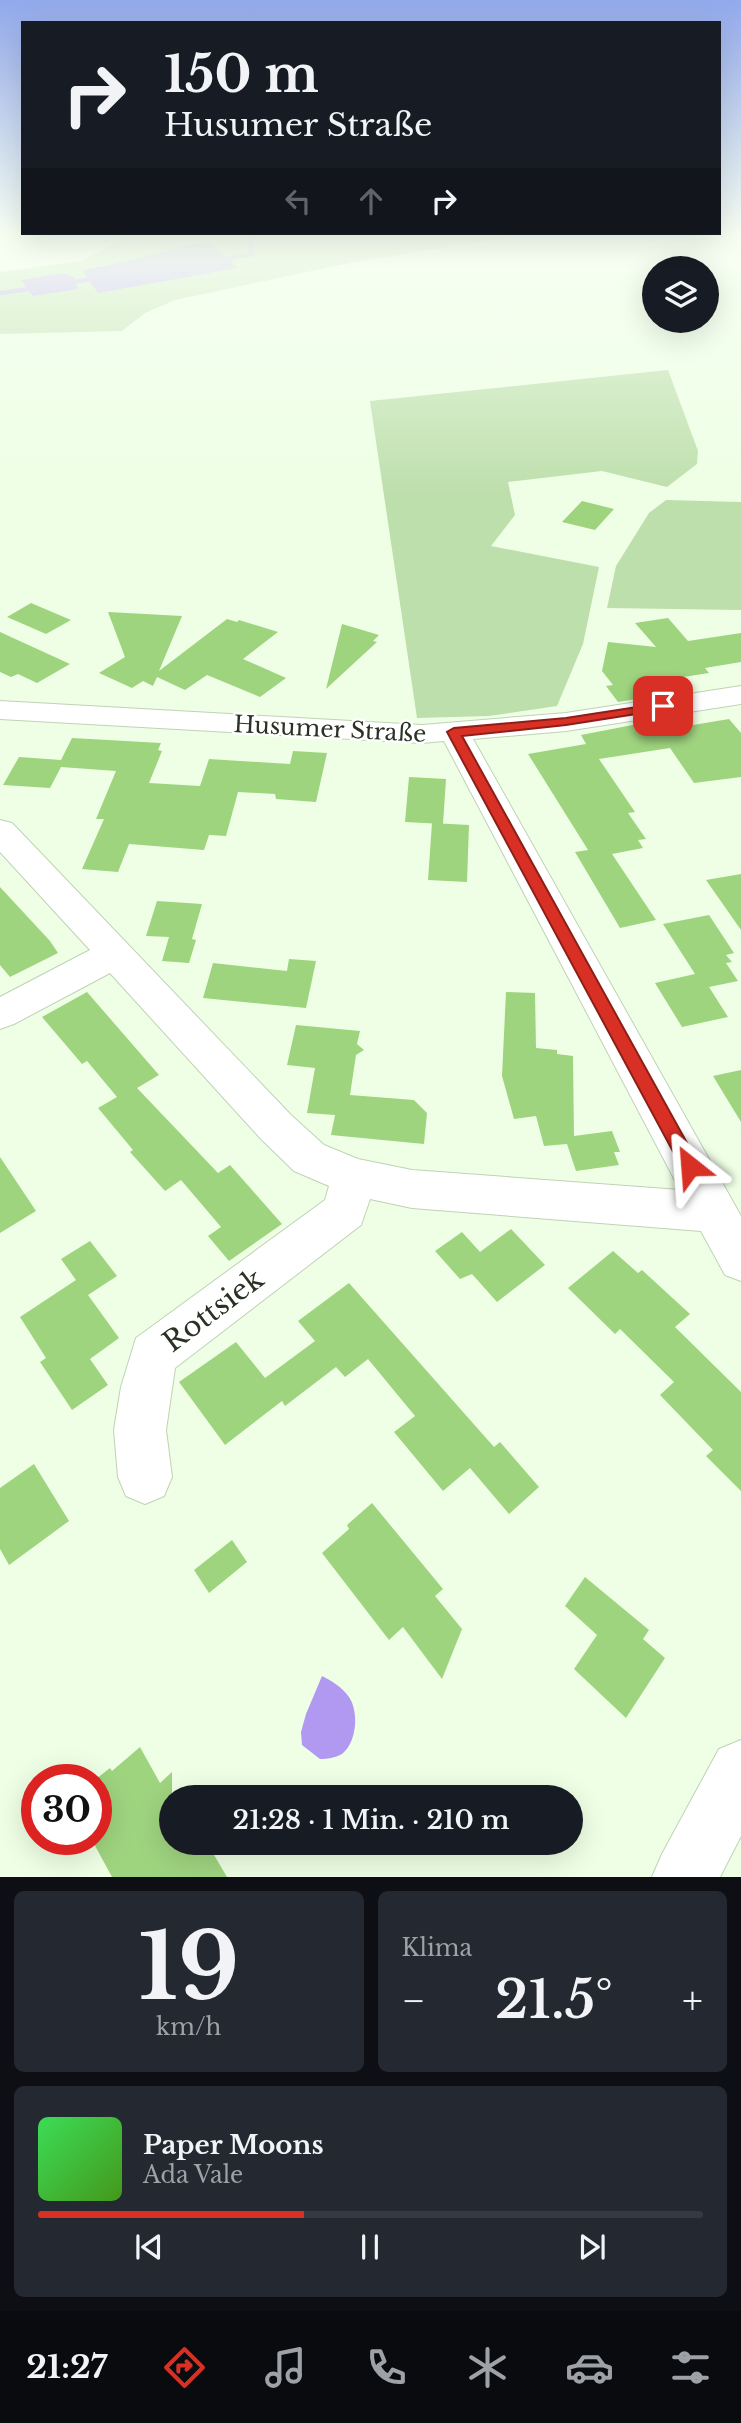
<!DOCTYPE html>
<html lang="de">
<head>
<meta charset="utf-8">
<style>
	:root { --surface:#171b24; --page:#242831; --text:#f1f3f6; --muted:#9ea1a6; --line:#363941; --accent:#d93025 }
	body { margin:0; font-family:"Libre Baskerville",serif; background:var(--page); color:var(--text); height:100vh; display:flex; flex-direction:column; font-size:26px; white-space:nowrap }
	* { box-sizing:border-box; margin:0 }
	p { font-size:23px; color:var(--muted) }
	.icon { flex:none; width:38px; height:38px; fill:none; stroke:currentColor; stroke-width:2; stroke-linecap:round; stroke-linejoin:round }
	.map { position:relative; height:1877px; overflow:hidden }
	.side { display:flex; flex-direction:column; gap:14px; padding:14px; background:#0d0f14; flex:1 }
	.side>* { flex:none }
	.banner { position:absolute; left:21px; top:21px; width:700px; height:214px; border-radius:0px; box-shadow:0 7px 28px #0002; background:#171b24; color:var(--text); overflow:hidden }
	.tools { position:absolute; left:642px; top:256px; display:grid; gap:14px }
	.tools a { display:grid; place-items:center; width:77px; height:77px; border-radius:50%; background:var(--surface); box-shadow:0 7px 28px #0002; font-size:35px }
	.speed { position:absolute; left:21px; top:1764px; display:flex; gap:14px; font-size:35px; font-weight:700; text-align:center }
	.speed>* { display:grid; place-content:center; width:91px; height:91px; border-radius:50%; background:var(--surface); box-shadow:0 7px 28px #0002; line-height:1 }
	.speed .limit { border:10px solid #d22; background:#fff; color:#111 }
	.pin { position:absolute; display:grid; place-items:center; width:60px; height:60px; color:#fff; margin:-30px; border-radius:14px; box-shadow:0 4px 10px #0006 }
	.me { position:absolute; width:77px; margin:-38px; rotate:332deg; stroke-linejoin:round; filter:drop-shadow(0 0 5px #0008) }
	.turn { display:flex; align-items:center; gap:24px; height:147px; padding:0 28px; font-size:32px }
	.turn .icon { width:91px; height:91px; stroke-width:2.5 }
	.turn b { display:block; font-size:49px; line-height:60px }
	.lanes { display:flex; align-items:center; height:66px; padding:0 28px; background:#0003; justify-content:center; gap:35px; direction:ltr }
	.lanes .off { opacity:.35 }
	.big { font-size:52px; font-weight:600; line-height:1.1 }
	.side .tile { flex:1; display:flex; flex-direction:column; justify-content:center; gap:10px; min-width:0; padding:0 24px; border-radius:10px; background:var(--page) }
	.side .dial { align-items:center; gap:0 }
	.dial b { font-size:91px; line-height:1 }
	.song { display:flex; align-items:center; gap:21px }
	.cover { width:84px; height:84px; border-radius:10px; background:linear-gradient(135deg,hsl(130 70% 55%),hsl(100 70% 35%)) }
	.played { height:7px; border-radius:4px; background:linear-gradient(90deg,var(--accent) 40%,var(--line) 40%) }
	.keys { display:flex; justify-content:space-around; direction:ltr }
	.heat { display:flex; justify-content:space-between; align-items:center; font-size:38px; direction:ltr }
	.side .tiles { flex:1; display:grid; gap:14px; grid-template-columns:1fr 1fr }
	.tile:last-child { grid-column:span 2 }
	.trip { position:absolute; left:159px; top:1785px; width:424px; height:70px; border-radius:35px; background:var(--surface); box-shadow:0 7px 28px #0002; font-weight:600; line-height:70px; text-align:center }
	.dock { display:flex; height:112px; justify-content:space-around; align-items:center; background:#090b0e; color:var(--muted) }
	.dock .icon { width:49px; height:49px }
	.dock .current { color:var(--accent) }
	.dock b { font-size:32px; color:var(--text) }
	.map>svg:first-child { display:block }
	.green { fill:#bddfab }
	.water { fill:#b198f0 }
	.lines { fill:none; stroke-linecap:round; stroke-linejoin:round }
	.stream { stroke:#b198f0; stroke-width:4.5 }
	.building { fill:#9fd47f }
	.minor-casing { stroke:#bfd3b4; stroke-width:2 }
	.minor { fill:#fff; fill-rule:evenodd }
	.route { fill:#d93025; stroke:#8d1f18; stroke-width:2 }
	.labels { text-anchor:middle; stroke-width:5; stroke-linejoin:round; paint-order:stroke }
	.street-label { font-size:23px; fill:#2a3226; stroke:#fff }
	.near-street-label { font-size:28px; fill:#2a3226; stroke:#fff }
</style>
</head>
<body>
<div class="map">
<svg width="741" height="1877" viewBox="0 0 741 1877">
	<rect width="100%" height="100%" fill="#eeffe5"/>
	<path class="green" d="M130,235H551L483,241L354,262L175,300L145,313L122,331L0,334V272L82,261Z
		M668,370L698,451L697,464L667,487L602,471L508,482L515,515L491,546L599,567L583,644L557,706L489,716L417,718L370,401Z
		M666,500L741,502V610L607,608L616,566L649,513Z"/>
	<path class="water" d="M204,242L211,243L238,268L98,293L82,270C123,264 163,250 204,242Z
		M62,273L74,277L78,289L33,296L21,280Z
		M322,1676C332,1681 342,1687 349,1697C359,1712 357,1742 342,1754C335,1758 327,1759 320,1759L302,1745L301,1732L306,1714Z"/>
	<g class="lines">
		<path class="stream" d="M217,261L251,254L250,235
			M65,283L100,278
			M0,293L37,288"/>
	</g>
	<path class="building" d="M582,501L614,509L595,530L562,522Z
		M31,603L71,620L46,634L7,617Z
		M108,612L182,616L159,671L227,619L237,622L239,620L278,632L243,659L286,678L260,697L207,675L185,690L157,677L153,686L143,681L132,688L99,673L125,657Z
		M668,618L688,641L741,633V662L705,668L709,673L651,682L662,695L618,702L606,686L613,685L602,671L608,642L656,647L635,623Z
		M342,624L379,635L373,641L377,642L326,689Z
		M0,632L70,664L37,683L18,674L11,677L0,672Z
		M679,716L687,726L729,719L741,733V777L694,783L670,748L599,759L635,812L628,813L646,839L638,840L643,848L612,854L656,920L620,928L575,852L588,850L528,754L586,744L581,735Z
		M72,738L161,743L158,750L162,751L149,783L200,786L209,759L290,764L293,751L327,753L316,802L276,799L275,794L238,792L226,836L209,835L204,850L129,844L118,872L82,869L104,819H96L116,771L61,767L50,788L3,785L19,757L61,760Z
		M409,777L446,779L443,824L405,822Z
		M432,823L469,825L467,882L428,880Z
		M741,874V930L706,880Z
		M0,887L50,941L58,953L10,977L0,965Z
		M157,901L202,904L192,939L196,940L189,963L162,961L169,937L146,936Z
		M709,915L734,953L726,955L732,962L726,963L738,981L709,987L728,1017L682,1027L655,983L695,974L663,924Z
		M289,959L316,961L306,1008L203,998L213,963L287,971Z
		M87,992L159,1075L137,1088L218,1173L230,1165L282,1224L229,1261L208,1236L221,1227L181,1180L165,1191L130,1152L133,1150L98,1108L117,1097L87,1061L82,1064L42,1017Z
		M506,992L535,993L536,1048L557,1050V1054L573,1056L574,1136L612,1131L620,1152H614L619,1165L576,1171L567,1144L544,1146L536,1116L514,1119L502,1076Z
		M296,1025L360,1031L357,1044L364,1050L356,1055L350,1095L414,1100L427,1113L424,1144L331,1135L335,1115L307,1113L315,1068L287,1065Z
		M741,1070V1122L713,1076Z
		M0,1157L36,1211L0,1233Z
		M511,1229L545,1265L497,1302L472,1274L460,1279L435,1251L462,1232L480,1252Z
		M90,1241L117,1276L88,1295L119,1338L90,1359L108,1385L72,1410L40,1362L46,1358L20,1317L76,1280L61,1259Z
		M613,1251L638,1273L642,1270L690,1314L675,1327L741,1392V1491L706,1456L713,1450L660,1395L674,1382L620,1329L615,1334L568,1288Z
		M349,1283L494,1447L500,1442L539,1487L509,1514L470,1468L443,1491L394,1432L415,1416L368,1359L345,1377L336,1367L285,1406L282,1401L225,1445L179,1382L236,1342L265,1378L315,1341L298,1321Z
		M34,1464L69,1521L9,1565L0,1549V1488Z
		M372,1503L443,1589L435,1596L462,1629L442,1679L403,1627L389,1640L322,1553L349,1529L347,1525Z
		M232,1540L247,1562L209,1593L194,1570Z
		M585,1577L649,1630L643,1639L665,1658L626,1718L574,1669L597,1635L565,1606Z
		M140,1747L160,1783L172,1772V1843H207L227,1877H112L93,1842L96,1839V1779L110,1768L112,1771Z"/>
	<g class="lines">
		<g class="minor-casing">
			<path id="minor" d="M741,686V704L566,731L473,739L741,1216V1281L725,1275L701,1231L412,1208L370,1199L361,1225L175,1368L166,1430L172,1477L164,1496L145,1504L126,1496L118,1477L114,1430L121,1387L136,1338L325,1200L329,1186L294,1171L261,1139L110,973L14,1024L0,1029V997L90,950L0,852V820L12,823L291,1115L324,1145L358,1159L412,1170L680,1190L444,741L422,743L0,719V701L422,725L566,713Z
				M741,1740V1836L720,1877H652L662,1854L719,1749Z"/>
		</g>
		<use href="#minor" class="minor"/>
	</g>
	<linearGradient id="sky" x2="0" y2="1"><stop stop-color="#92a9eb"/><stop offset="0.47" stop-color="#f7fff3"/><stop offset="1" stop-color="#f7fff3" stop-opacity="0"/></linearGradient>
	<rect width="741" height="497" fill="url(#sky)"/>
	<path class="route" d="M663,703L670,706L668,709L566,725L462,736L697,1161L700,1166L697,1172L690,1174L684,1172L447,732L454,728L566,718Z"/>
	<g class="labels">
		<g class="street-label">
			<text transform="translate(330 729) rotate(3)" y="8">Husumer Straße</text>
		</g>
		<g class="near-street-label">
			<text transform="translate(213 1310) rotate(-37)" y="10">Rottsiek</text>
		</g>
	</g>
</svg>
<div class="tools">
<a><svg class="icon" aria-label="layers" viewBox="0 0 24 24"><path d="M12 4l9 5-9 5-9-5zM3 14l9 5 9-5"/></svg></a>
</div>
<div class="speed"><div class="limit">30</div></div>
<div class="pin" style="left:663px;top:706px;background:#d93025"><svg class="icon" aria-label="arrive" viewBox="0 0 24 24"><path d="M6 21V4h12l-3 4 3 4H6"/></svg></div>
<svg class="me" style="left:690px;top:1166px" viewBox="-20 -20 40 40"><path d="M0-17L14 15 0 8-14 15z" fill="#d93025" stroke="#fff" stroke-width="4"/></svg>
<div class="trip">21:28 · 1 Min. · 210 m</div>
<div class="banner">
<div class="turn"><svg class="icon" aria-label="right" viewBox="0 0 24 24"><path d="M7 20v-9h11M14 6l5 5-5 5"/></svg><div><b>150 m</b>Husumer Straße</div></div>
<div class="lanes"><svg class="icon off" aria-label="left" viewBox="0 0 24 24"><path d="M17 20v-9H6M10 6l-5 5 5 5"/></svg><svg class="icon off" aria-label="ahead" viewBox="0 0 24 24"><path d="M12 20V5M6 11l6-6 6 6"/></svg><svg class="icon" aria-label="right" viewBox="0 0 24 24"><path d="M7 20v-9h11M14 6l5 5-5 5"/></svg></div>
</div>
</div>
<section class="side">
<div class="tiles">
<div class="tile dial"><b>19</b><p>km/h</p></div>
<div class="tile"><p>Klima</p>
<div class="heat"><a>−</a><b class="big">21.5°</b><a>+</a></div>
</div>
<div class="tile">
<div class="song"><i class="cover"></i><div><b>Paper Moons</b><p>Ada Vale</p></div></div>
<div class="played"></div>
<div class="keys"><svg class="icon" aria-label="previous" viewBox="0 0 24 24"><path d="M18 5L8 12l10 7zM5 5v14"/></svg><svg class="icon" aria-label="pause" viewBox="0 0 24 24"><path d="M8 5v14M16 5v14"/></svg><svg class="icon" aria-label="next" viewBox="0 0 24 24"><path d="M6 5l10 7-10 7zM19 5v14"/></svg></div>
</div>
</div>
</section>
<nav class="dock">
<b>21:27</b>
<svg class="icon current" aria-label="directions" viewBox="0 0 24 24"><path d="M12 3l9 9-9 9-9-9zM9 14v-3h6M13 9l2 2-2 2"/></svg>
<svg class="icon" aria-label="music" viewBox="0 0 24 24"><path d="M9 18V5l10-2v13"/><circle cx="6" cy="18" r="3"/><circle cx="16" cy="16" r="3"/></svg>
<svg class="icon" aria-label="phone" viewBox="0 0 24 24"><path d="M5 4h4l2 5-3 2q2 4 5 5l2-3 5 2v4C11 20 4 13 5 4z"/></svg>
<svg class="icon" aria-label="climate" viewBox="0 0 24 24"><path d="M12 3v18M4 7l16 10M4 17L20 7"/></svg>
<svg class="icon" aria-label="car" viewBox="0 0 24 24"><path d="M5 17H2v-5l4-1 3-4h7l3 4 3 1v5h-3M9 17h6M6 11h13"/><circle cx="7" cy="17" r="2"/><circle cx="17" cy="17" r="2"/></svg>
<svg class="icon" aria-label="filters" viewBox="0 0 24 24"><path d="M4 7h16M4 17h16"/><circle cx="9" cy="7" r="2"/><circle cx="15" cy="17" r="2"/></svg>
</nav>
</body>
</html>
